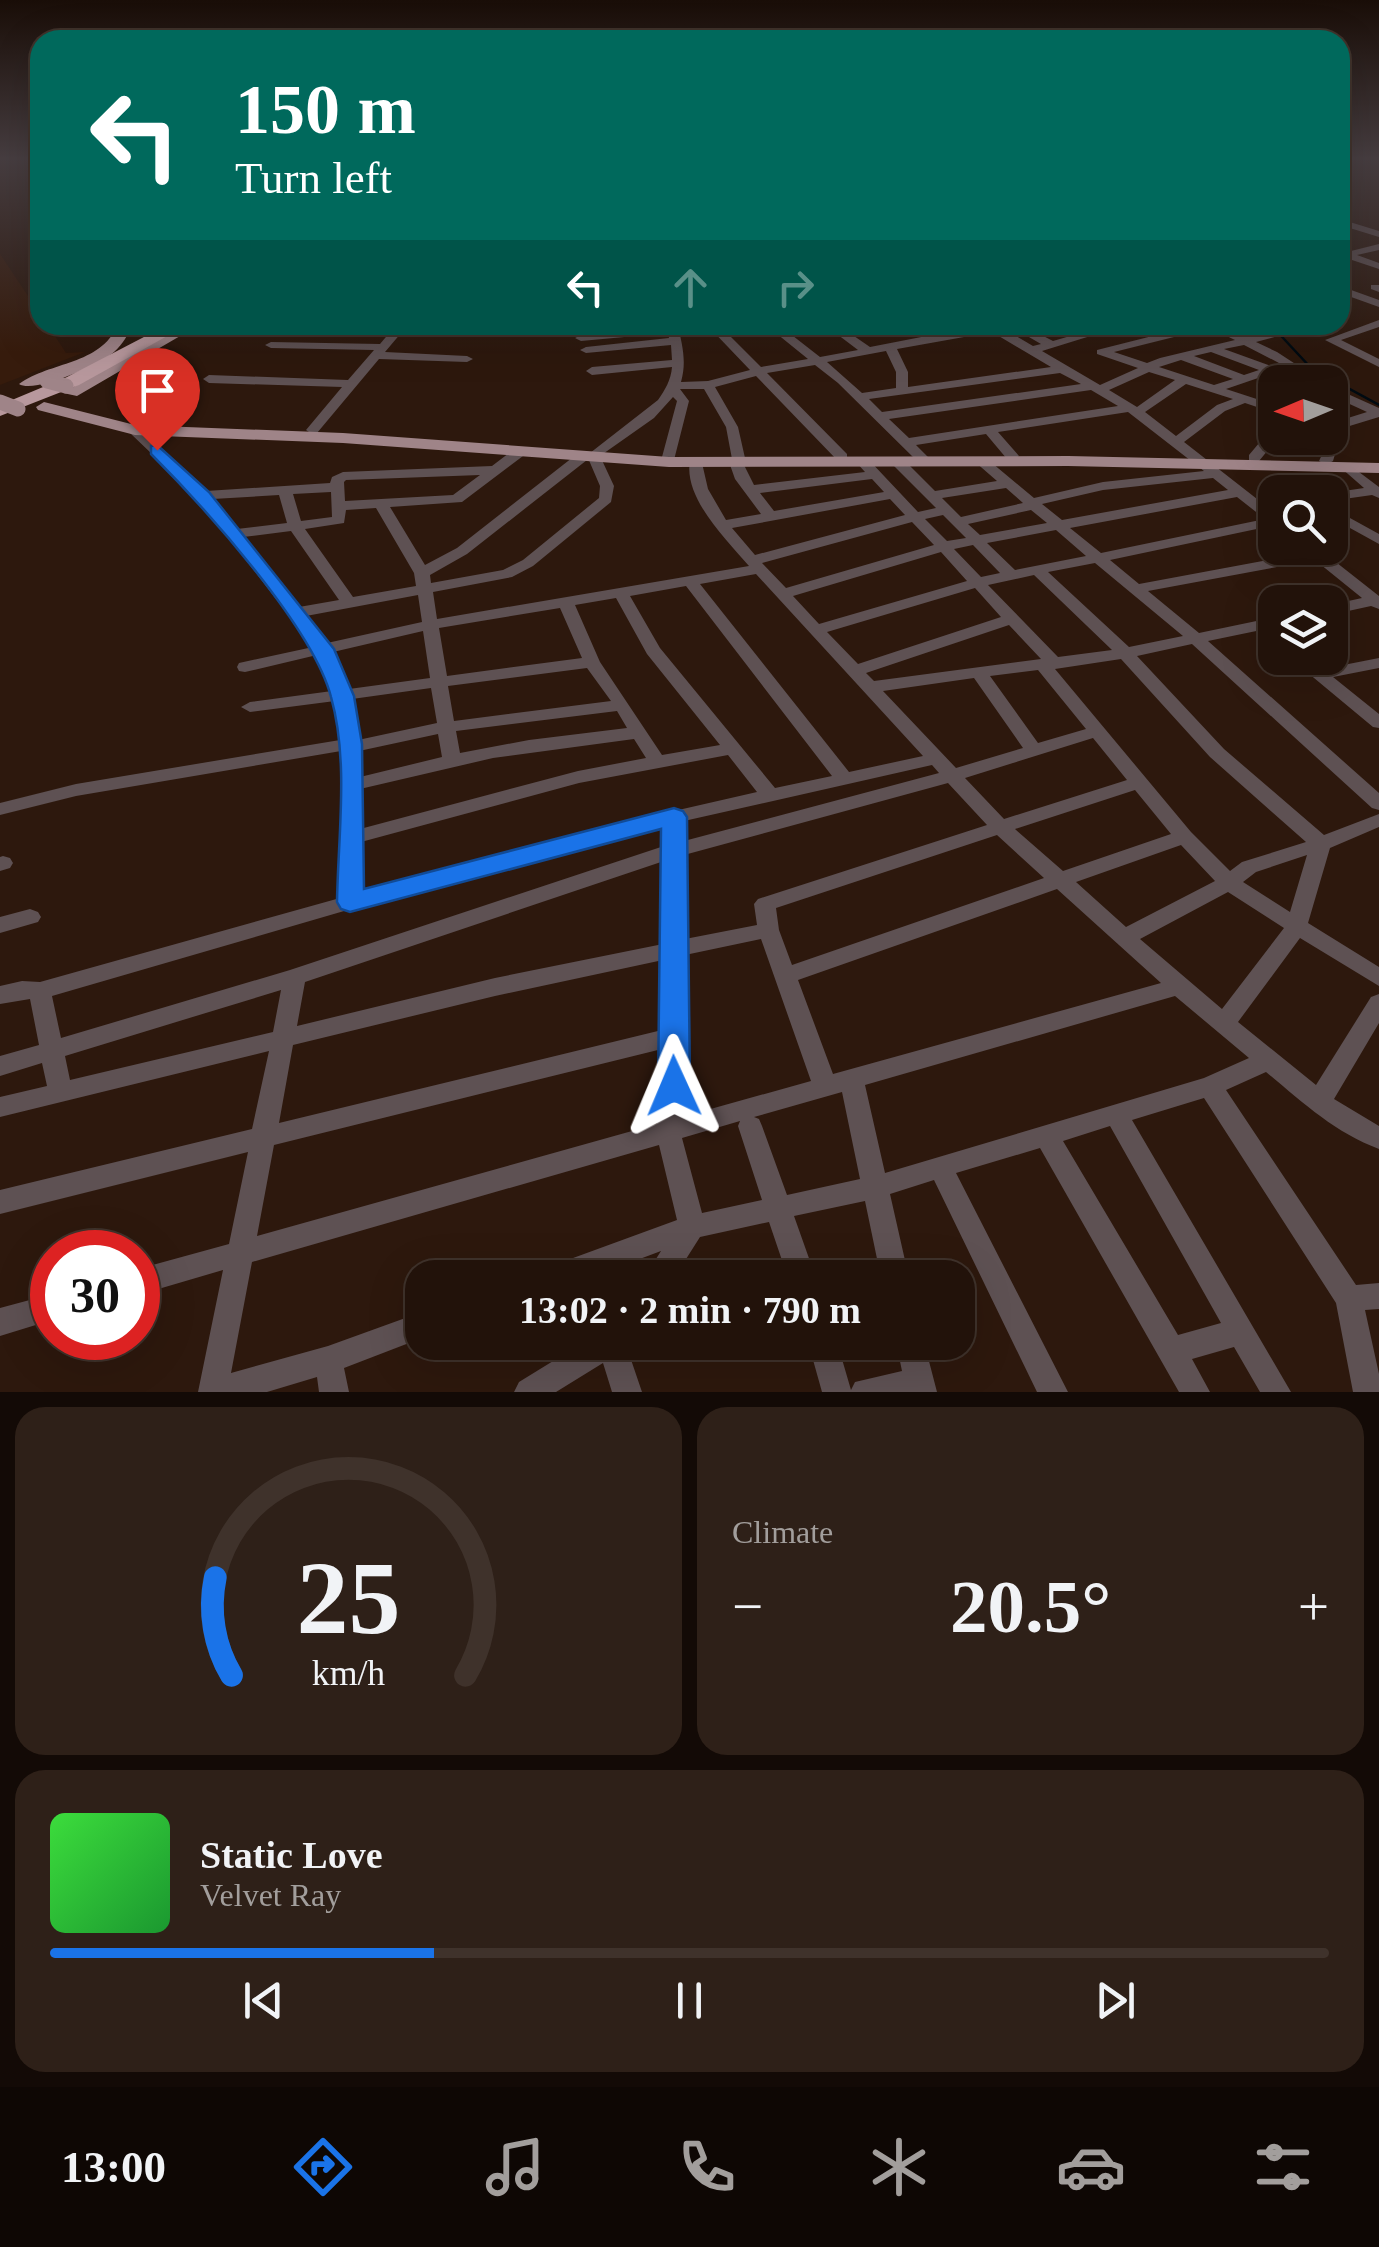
<!DOCTYPE html>
<html lang="en">
<head>
<meta charset="utf-8">
<style>
	:root { --surface:#22120a; --page:#2e2018; --text:#f1f3f6; --muted:#a29e9c; --line:#3f322b; --accent:#1a73e8 }
	body { margin:0; font-family:"Times New Roman",serif; background:var(--page); color:var(--text); height:100vh; display:flex; flex-direction:column; font-size:38px; white-space:nowrap }
	* { box-sizing:border-box; margin:0 }
	p { font-size:32px; color:var(--muted) }
	.icon { flex:none; width:55px; height:55px; fill:none; stroke:currentColor; stroke-width:2; stroke-linecap:round; stroke-linejoin:round }
	.map { position:relative; height:1392px; overflow:hidden }
	.side { display:flex; flex-direction:column; gap:15px; padding:15px; background:#130a06; flex:1 }
	.side>* { flex:none }
	.top-card { position:absolute; left:30px; top:30px; width:1320px; height:305px; border-radius:30px; box-shadow:0 10px 40px #0002,0 0 0 2px var(--line); background:#00695c; color:#fff; overflow:hidden }
	.needle { width:65px; rotate:268deg }
	.buttons { position:absolute; left:1258px; top:365px; display:grid; gap:20px }
	.buttons a { display:grid; place-items:center; width:90px; height:90px; border-radius:20px; background:var(--surface); box-shadow:0 10px 40px #0002,0 0 0 2px var(--line); font-size:50px }
	.speed { position:absolute; left:30px; top:1230px; display:flex; gap:20px; font-size:50px; font-weight:700; text-align:center }
	.speed>* { display:grid; place-content:center; width:130px; height:130px; border-radius:50%; background:var(--surface); box-shadow:0 10px 40px #0002,0 0 0 2px var(--line); line-height:1 }
	.speed .limit { border:15px solid #d22; background:#fff; color:#111 }
	.pin { position:absolute; display:grid; place-items:center; width:85px; height:85px; color:#fff; margin:-102px -42px; border-radius:50% 50% 50% 0; rotate:-45deg; box-shadow:0 0 10px #0007 }
	.pin .icon { rotate:45deg }
	.me { position:absolute; width:110px; margin:-55px; rotate:359deg; stroke-linejoin:round; filter:drop-shadow(0 0 8px #0008) }
	.turn { display:flex; align-items:center; gap:35px; height:210px; padding:0 40px; font-size:45px }
	.turn .icon { width:130px; height:130px; stroke-width:2.5 }
	.turn b { display:block; font-size:70px; line-height:85px }
	.lanes { display:flex; align-items:center; height:95px; padding:0 40px; background:#0003; justify-content:center; gap:50px; direction:ltr }
	.lanes .off { opacity:.35 }
	.big { font-size:75px; font-weight:800; line-height:1.1 }
	.side .widget { flex:1; display:flex; flex-direction:column; justify-content:center; gap:15px; min-width:0; padding:0 35px; border-radius:30px; background:var(--page) }
	.side .dial { align-items:center; gap:0 }
	.dial svg { height:260px; overflow:visible; fill:none; stroke:var(--line); stroke-width:7; stroke-linecap:round; text-anchor:middle }
	.dial text { fill:var(--text); stroke:none }
	.song { display:flex; align-items:center; gap:30px }
	.cover { width:120px; height:120px; border-radius:15px; background:linear-gradient(135deg,hsl(120 70% 55%),hsl(130 70% 35%)) }
	.played { height:10px; border-radius:5px; background:linear-gradient(90deg,var(--accent) 30%,var(--line) 30%) }
	.keys { display:flex; justify-content:space-around; direction:ltr }
	.heat { display:flex; justify-content:space-between; align-items:center; font-size:55px; direction:ltr }
	.side .tiles { flex:1; display:grid; gap:15px; grid-template-columns:1fr 1fr }
	.widget:last-child { grid-column:span 2 }
	.trip { position:absolute; left:405px; top:1260px; width:570px; height:100px; border-radius:30px; background:var(--surface); box-shadow:0 10px 40px #0002,0 0 0 2px var(--line); font-weight:800; line-height:100px; text-align:center }
	.menu { display:flex; height:160px; justify-content:space-around; align-items:center; background:#0e0704; color:var(--muted) }
	.menu .icon { width:70px; height:70px }
	.menu .active { color:var(--accent) }
	.menu b { font-size:45px; color:var(--text) }
	.map>svg:first-child { display:block }
	.built { fill:#361b0c }
	.lines { fill:none; stroke-linecap:round; stroke-linejoin:round }
	.stream { stroke:#000b12; stroke-width:2.5 }
	.minor { fill:#5e5153; fill-rule:evenodd }
	.major { fill:#9f8488; fill-rule:evenodd }
	.highway { fill:#b8989d; fill-rule:evenodd }
	.major-bridge { stroke:#9f8488; stroke-width:15 }
	.route { fill:#1a73e8; stroke:#114b97; stroke-width:2.5 }
</style>
</head>
<body>
<div class="map">
<svg width="1379" height="1392" viewBox="0 0 1379 1392">
	<rect width="100%" height="100%" fill="#2d180d"/>
	<path class="built" d="M0,254L40,314V325H48L66,353L85,352L0,385Z"/>
	<g class="lines">
		<path class="stream" d="M1271,325L1311,368L1379,405"/>
		<path class="minor" d="M28,157H36L40,162V171Z
			M1340,219L1379,231V237L1340,225Z
			M1379,244V250L1357,255L1379,263V269L1340,256V250L1347,252Z
			M1371,285H1379V292L1371,289Z
			M1340,286L1379,300V307L1340,293Z
			M1379,320V327L1341,340L1379,359V367L1325,340Z
			M396,325L407,326L385,352L467,356L473,359L467,362L379,359L317,433L312,434L306,430L342,387L209,383L203,379L209,375L348,380L374,350L271,348L265,345L271,342L380,344Z
			M666,325H678C682,345 687,361 681,382L708,381L750,370L707,325H719L761,367L808,359L766,325H779L820,357L858,350L825,325H838L870,347L983,325H997L1033,346L1041,344L1008,325H1022L1053,341L1108,325H1126L1042,351L1100,385L1138,368L1097,354V350L1196,325H1221L1247,337L1299,325H1319L1256,342L1277,352L1323,382H1310L1287,368L1226,389L1275,405V413L1245,403L1225,411L1184,442L1275,513V525L1110,560L1139,584L1306,553L1302,548H1318L1379,596V609L1371,606L1330,615V605L1362,598L1315,560L1148,591L1199,633L1275,617V627L1208,641L1379,793V810L1372,808L1192,644L1137,656L1224,749L1324,835L1379,814V827L1330,848L1308,923L1379,967V986L1300,938L1238,1022L1316,1085L1371,997L1379,994V1023L1334,1099L1379,1126V1149C1335,1133 1301,1101 1266,1072L1226,1090L1356,1285L1379,1283V1309L1365,1310L1379,1374V1392H1353L1336,1303L1204,1098L1132,1120L1291,1392H1260L1234,1347L1192,1359L1210,1392H1179L1040,1148L956,1173L1068,1392H1037L934,1180L890,1194L909,1278H881L865,1201L794,1216L816,1278H788L769,1222L700,1237L674,1278H644L661,1251L589,1278H539L543,1269L677,1220L659,1145L252,1262L231,1373L328,1346L422,1312V1338L344,1368L349,1392H319L317,1377L267,1392H198L223,1270L138,1295V1269L229,1244L248,1152L0,1214V1190L252,1129L269,1051L0,1117V1097L47,1086L42,1063L0,1076V1056L39,1045L30,999L0,1004V986L22,981L40,982L340,898L341,751L76,796L0,815V803L76,784L340,740L335,701L250,712L241,707L250,702L332,691L317,655L245,672L239,671L237,667L239,663L313,647L198,498L130,433V427H140L206,491L330,483L332,477L343,472L492,466L513,450H523V456L462,502L390,507L425,565L457,548L577,454H587V460L467,554L430,575L431,583L503,570L523,560L599,498L600,486L588,458L590,453L658,400C665,390 671,380 672,367L592,375L586,371L592,367L672,360L671,345L586,353L580,350L586,347L669,338L668,333L581,341L575,338L581,335ZM1210,328L1235,340L1160,358L1147,363L1114,352ZM992,332L1051,367L908,387V372L897,349ZM1244,345L1279,363L1271,366L1224,349ZM886,351L896,372V388L862,393L827,362ZM1211,352L1259,370L1244,375L1194,356ZM1181,360L1233,379L1214,385L1159,367ZM815,365L838,383L916,460H926L928,457L916,445L986,434L1007,459L1012,460L1019,456L998,432L1128,412L1204,471L1103,482L1034,498L986,458H976L974,461L997,481L935,491L903,459H893V465L936,508L918,512L868,459L863,458L856,462L865,472L754,485L742,461L745,458L738,427L715,387L756,376L837,460H847V454L767,373ZM1149,372L1175,380L1137,407L1109,390ZM1060,373L1081,384L882,412L869,399ZM1186,384L1233,399L1217,405L1176,436L1145,412ZM680,389H704L726,427L732,459L729,462L735,479L761,514L726,520L708,489L702,463L695,459L690,460C683,498 726,539 749,566L437,619L433,592L512,577L533,566L611,502L614,486L600,456L654,418L673,397L677,401L662,457L664,460H674L689,401ZM1091,390L1118,406L909,438L889,419ZM480,475L453,495L345,501L344,482L346,480ZM1213,478L1228,490L1062,520L1042,504L1103,490ZM872,479L884,492L774,511L760,493ZM1006,488L1023,503L961,517L942,498ZM331,492L332,517L301,521L293,494ZM279,495L287,523L237,529L213,499ZM1237,497L1265,519L1101,553L1070,528ZM890,499L905,515L755,555L732,528ZM376,508L414,573L416,586L353,597L305,529L344,523L346,510ZM1031,510L1047,523L980,535L968,524ZM943,515L966,538L947,541L925,519ZM912,522L934,545L786,588L762,563ZM1056,530L1086,556L1015,570L987,543ZM291,531L339,600L299,607L243,537ZM973,545L1000,573L981,577L954,549ZM941,552L967,581L819,624L793,596ZM1095,563L1183,636L1129,647L1048,572ZM756,574L923,756L849,772L700,584ZM1034,575L1112,650L1058,657L988,585ZM686,586L832,776L775,788L660,648L630,596ZM975,588L1001,617L858,664L827,632ZM418,595L422,622L327,643L306,616ZM616,598L647,654L720,745L662,755L600,662L575,605ZM560,608L582,658L447,676L439,628ZM1009,625L1041,659L874,681L866,673ZM423,631L430,678L349,689L333,652ZM1121,659L1210,757L1306,842L1242,862L1230,871L1191,832L1055,669ZM587,668L611,701L454,721L448,686ZM1038,670L1086,729L1038,743L990,676ZM974,678L1023,748L956,768L883,691ZM431,688L437,723L358,740L352,699ZM617,711L627,728L529,740L460,753L456,731ZM438,734L442,757L360,777L359,751ZM1093,738L1127,780L1004,819L965,778ZM634,739L646,758L578,771L360,829V789L493,758ZM728,755L757,792L674,811L361,892V842L579,783ZM932,765L939,773L684,841V821ZM948,783L987,825L758,899L754,904L757,925L685,939L684,855ZM1135,790L1171,834L1063,871L1015,829ZM664,826V846L290,970L61,1038L52,996L351,909ZM997,835L1044,878L792,965L779,930L776,908ZM1181,845L1215,881L1126,927L1076,882ZM1307,855L1290,912L1243,882L1256,872ZM664,861L663,944L495,978L297,1026L305,982ZM1057,889L1161,983L833,1074L798,980ZM1228,892L1284,928L1222,1009L1140,939ZM761,939L811,1081L682,1117L686,1086L685,955ZM663,960L662,1030L279,1123L293,1045L495,996ZM281,990L273,1032L70,1080L65,1056ZM1175,996L1249,1058L1204,1078L885,1173L865,1085ZM662,1049V1086L657,1124L257,1236L274,1145ZM842,1092L860,1179L787,1195L762,1126L759,1119L754,1117ZM740,1121L738,1126L762,1200L702,1213L682,1138ZM1110,1126L1221,1323L1178,1335L1063,1141Z
			M1330,386L1379,408V417L1343,428L1333,461L1326,465L1319,461L1330,438L1332,423L1367,412L1330,395Z
			M1275,429V438H1278L1259,461H1249V455L1270,430Z
			M1347,463L1379,487V498L1372,495L1330,501V493L1364,488L1340,467Z
			M1330,507L1379,534V544L1330,517Z
			M1290,658H1308L1323,669L1379,658V668L1333,677L1379,714V728L1373,727Z
			M3,856L10,858L13,863L10,868L0,871V857Z
			M30,909L38,912L41,917L38,922L0,933V917Z
			M52,1294V1320L0,1336V1308Z
			M584,1342H625L642,1392H612L603,1363L556,1392H514L519,1382Z
			M808,1342H837L851,1390L855,1382L902,1371L896,1342H924L937,1392H822Z"/>
		<path class="major" d="M118,325H132C128,335 123,344 114,352C99,365 34,394 19,384C51,361 99,366 118,325Z
			M182,325H199L77,396L63,393Z
			M44,402L135,425L343,433L669,457L1068,456L1379,463V473L1068,466L669,467L343,443L135,435L38,410L36,407Z"/>
		<path class="highway" d="M167,325H187L79,385L0,416V405L67,377Z"/>
		<path class="major-bridge" d="M47,381L66,386
			M0,402L18,409"/>
	</g>
	<linearGradient id="sky" x2="0" y2="1"><stop stop-color="#190d07"/><stop offset="0.45" stop-color="#463d40"/><stop offset="1" stop-color="#463d40" stop-opacity="0"/></linearGradient>
	<rect width="1379" height="352" fill="url(#sky)"/>
	<path class="route" d="M157,445L209,492L334,649L354,696L362,744L364,889L674,808L683,811L687,817L690,1086L685,1095L674,1099L663,1095L658,1086L661,829L350,912L341,909L337,902C338,836 349,761 331,697C313,627 203,506 151,454V446Z"/>
</svg>
<div class="buttons">
<a><svg class="needle" viewBox="-14 -14 28 28"><path d="M0-13l5 13h-10z" fill="#e53935"/><path d="M0 13l5-13h-10z" fill="#a29e9c"/></svg></a>
<a><svg class="icon" aria-label="search" viewBox="0 0 24 24"><circle cx="10" cy="10" r="6"/><path d="M15 15l6 6"/></svg></a>
<a><svg class="icon" aria-label="layers" viewBox="0 0 24 24"><path d="M12 4l9 5-9 5-9-5zM3 14l9 5 9-5"/></svg></a>
</div>
<div class="speed"><div class="limit">30</div></div>
<div class="pin" style="left:157px;top:450px;background:#d93025"><svg class="icon" aria-label="arrive" viewBox="0 0 24 24"><path d="M6 21V4h12l-3 4 3 4H6"/></svg></div>
<svg class="me" style="left:674px;top:1086px" viewBox="-20 -20 40 40"><path d="M0-17L14 15 0 8-14 15z" fill="#1a73e8" stroke="#fff" stroke-width="4"/></svg>
<div class="trip">13:02 · 2 min · 790 m</div>
<div class="top-card">
<div class="turn"><svg class="icon" aria-label="left" viewBox="0 0 24 24"><path d="M17 20v-9H6M10 6l-5 5 5 5"/></svg><div><b>150 m</b>Turn left</div></div>
<div class="lanes"><svg class="icon" aria-label="left" viewBox="0 0 24 24"><path d="M17 20v-9H6M10 6l-5 5 5 5"/></svg><svg class="icon off" aria-label="ahead" viewBox="0 0 24 24"><path d="M12 20V5M6 11l6-6 6 6"/></svg><svg class="icon off" aria-label="right" viewBox="0 0 24 24"><path d="M7 20v-9h11M14 6l5 5-5 5"/></svg></div>
</div>
</div>
<section class="side">
<div class="tiles">
<div class="widget dial"><svg viewBox="0 0 100 80">
<path d="M14 69A42 42 0 1 1 86 69"/>
<path d="M14 69A42 42 0 0 1 9 39" stroke="#1a73e8"/>
<text x="50" y="56" font-size="32" font-weight="700">25</text>
<text x="50" y="72" font-size="11">km/h</text>
</svg></div>
<div class="widget"><p>Climate</p>
<div class="heat"><a>−</a><b class="big">20.5°</b><a>+</a></div>
</div>
<div class="widget">
<div class="song"><i class="cover"></i><div><b>Static Love</b><p>Velvet Ray</p></div></div>
<div class="played"></div>
<div class="keys"><svg class="icon" aria-label="previous" viewBox="0 0 24 24"><path d="M18 5L8 12l10 7zM5 5v14"/></svg><svg class="icon" aria-label="pause" viewBox="0 0 24 24"><path d="M8 5v14M16 5v14"/></svg><svg class="icon" aria-label="next" viewBox="0 0 24 24"><path d="M6 5l10 7-10 7zM19 5v14"/></svg></div>
</div>
</div>
</section>
<nav class="menu">
<b>13:00</b>
<svg class="icon active" aria-label="directions" viewBox="0 0 24 24"><path d="M12 3l9 9-9 9-9-9zM9 14v-3h6M13 9l2 2-2 2"/></svg>
<svg class="icon" aria-label="music" viewBox="0 0 24 24"><path d="M9 18V5l10-2v13"/><circle cx="6" cy="18" r="3"/><circle cx="16" cy="16" r="3"/></svg>
<svg class="icon" aria-label="phone" viewBox="0 0 24 24"><path d="M5 4h4l2 5-3 2q2 4 5 5l2-3 5 2v4C11 20 4 13 5 4z"/></svg>
<svg class="icon" aria-label="climate" viewBox="0 0 24 24"><path d="M12 3v18M4 7l16 10M4 17L20 7"/></svg>
<svg class="icon" aria-label="car" viewBox="0 0 24 24"><path d="M5 17H2v-5l4-1 3-4h7l3 4 3 1v5h-3M9 17h6M6 11h13"/><circle cx="7" cy="17" r="2"/><circle cx="17" cy="17" r="2"/></svg>
<svg class="icon" aria-label="filters" viewBox="0 0 24 24"><path d="M4 7h16M4 17h16"/><circle cx="9" cy="7" r="2"/><circle cx="15" cy="17" r="2"/></svg>
</nav>
</body>
</html>
